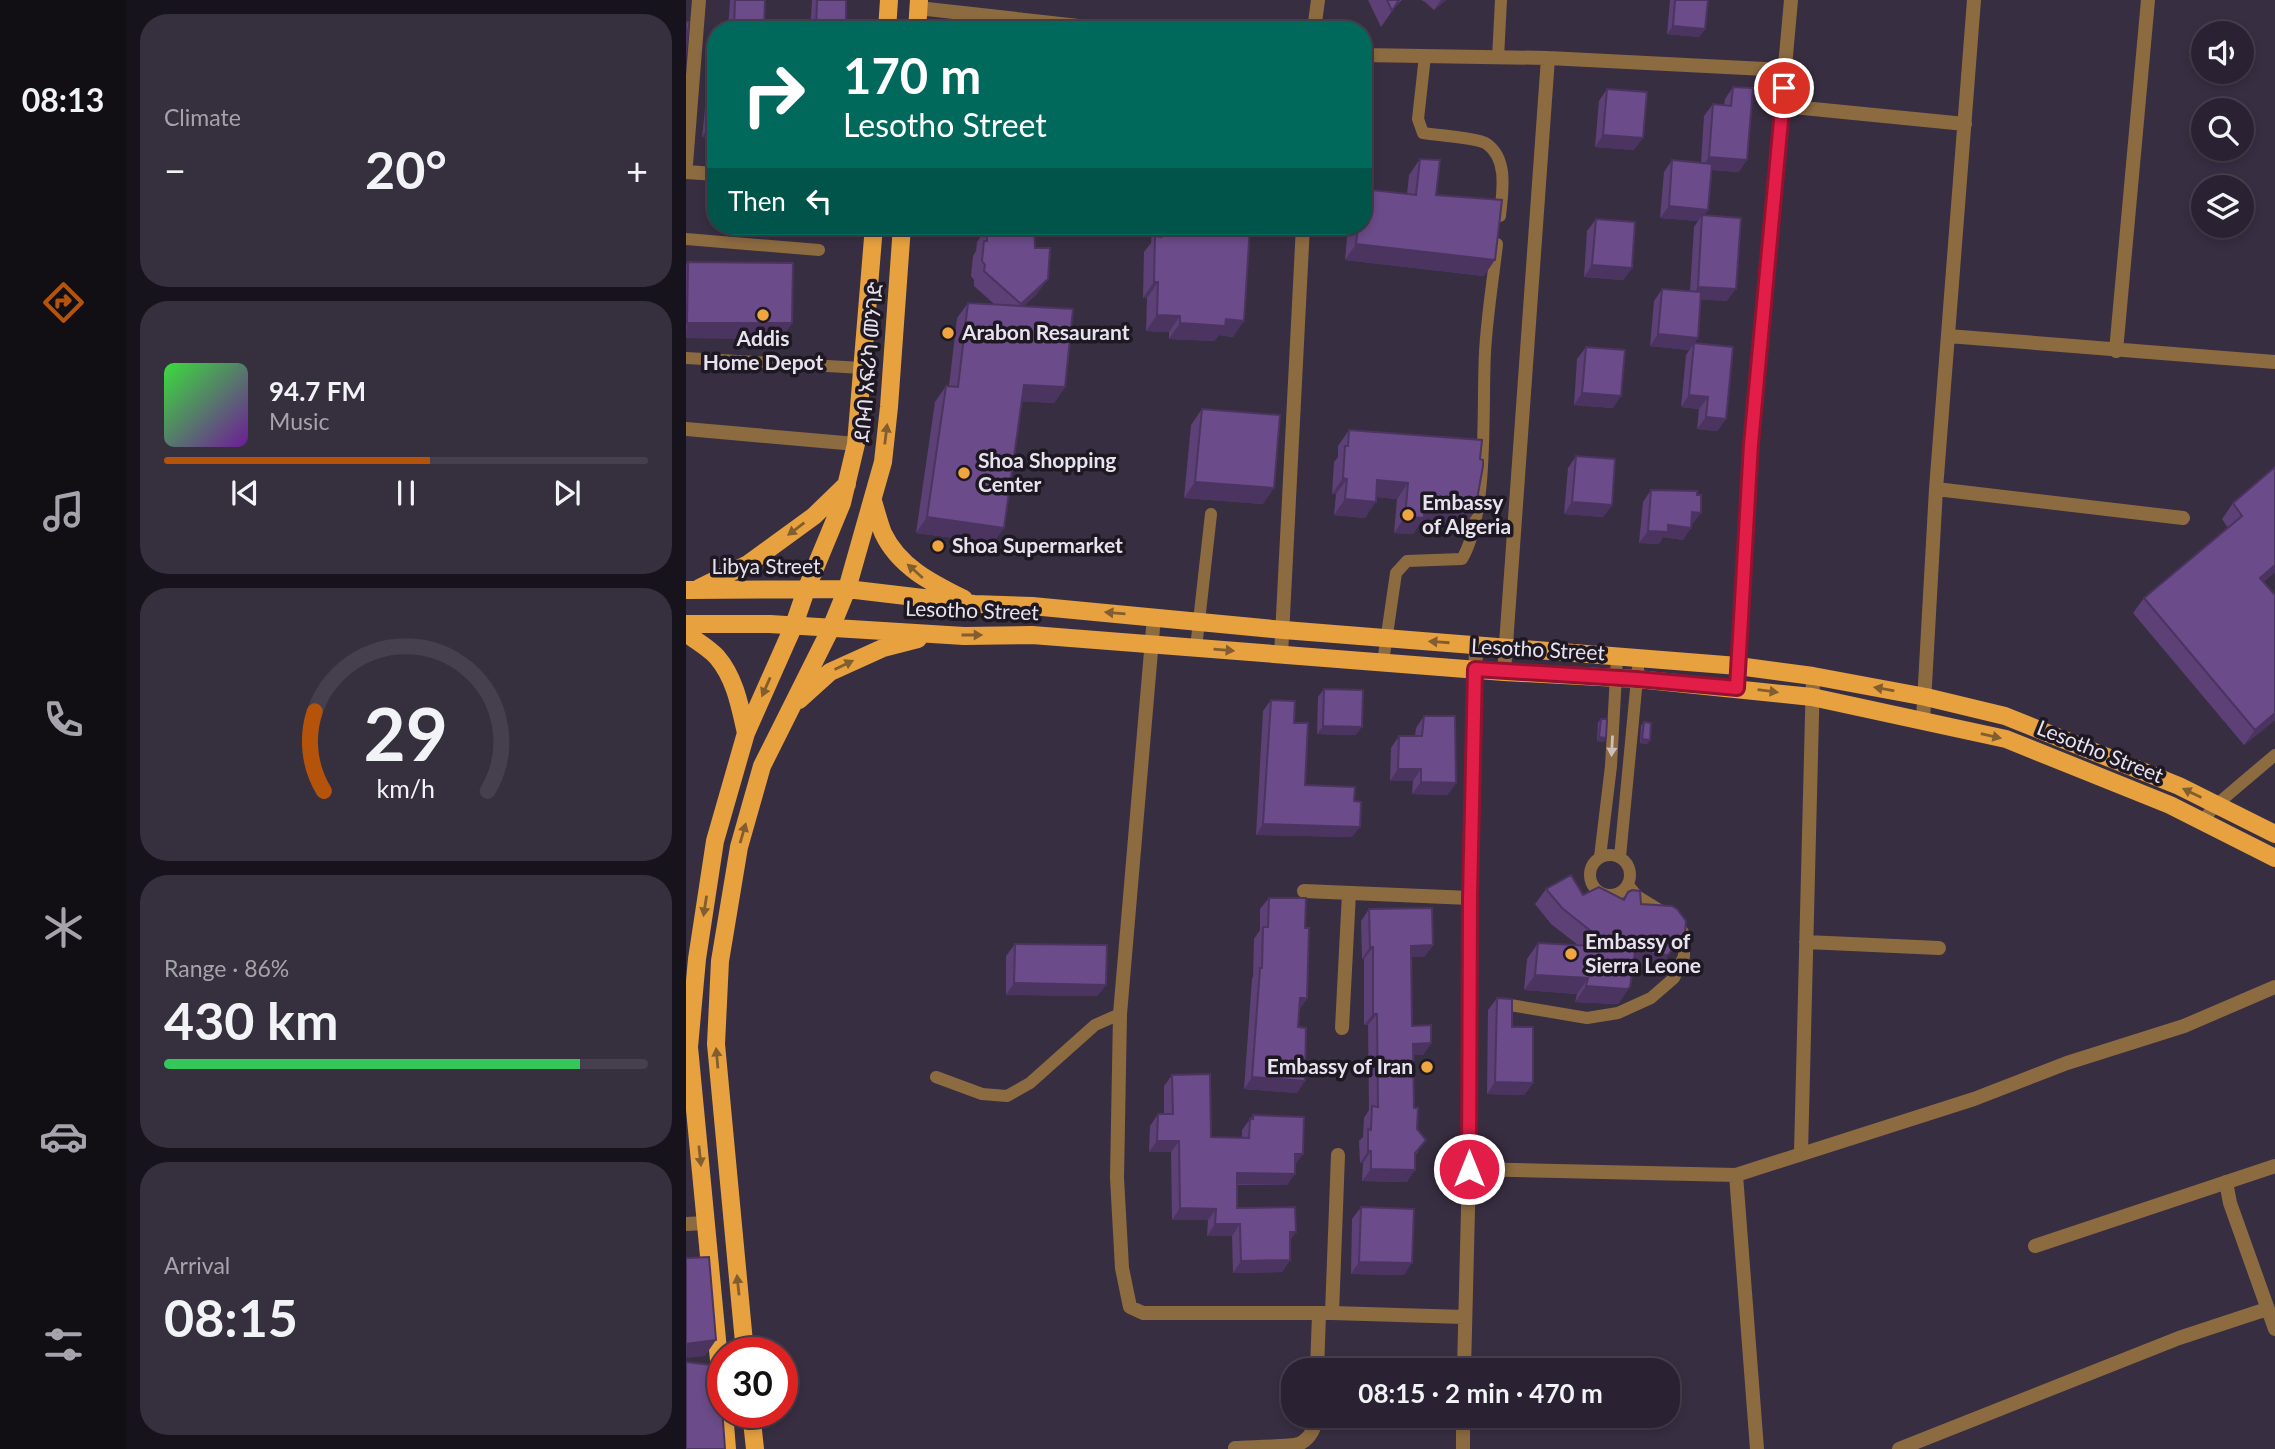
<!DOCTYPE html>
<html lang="en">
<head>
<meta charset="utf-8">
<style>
	:root { --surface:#2a2232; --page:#362f3e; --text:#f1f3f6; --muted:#a5a4ac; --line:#463f4d; --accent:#b45309 }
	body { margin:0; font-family:Lato,"Noto Sans Ethiopic",sans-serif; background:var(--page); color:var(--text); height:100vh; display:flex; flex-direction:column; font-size:26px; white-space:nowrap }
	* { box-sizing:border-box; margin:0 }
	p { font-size:23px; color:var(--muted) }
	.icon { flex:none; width:38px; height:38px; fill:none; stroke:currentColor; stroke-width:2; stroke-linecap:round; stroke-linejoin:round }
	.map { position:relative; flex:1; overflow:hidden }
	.panel { display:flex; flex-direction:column; gap:14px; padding:14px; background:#17131c; width:560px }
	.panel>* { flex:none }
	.top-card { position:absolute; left:21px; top:21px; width:665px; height:214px; border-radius:28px; box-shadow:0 4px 10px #0003,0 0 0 2px var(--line); background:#00695c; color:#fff; overflow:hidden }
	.tools { position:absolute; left:1505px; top:21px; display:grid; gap:14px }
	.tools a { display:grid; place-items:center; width:63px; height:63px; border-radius:50%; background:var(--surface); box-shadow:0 4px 10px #0003,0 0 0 2px var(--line); font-size:35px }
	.speed { position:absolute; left:21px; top:1337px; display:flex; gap:14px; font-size:35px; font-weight:700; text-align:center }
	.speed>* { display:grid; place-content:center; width:91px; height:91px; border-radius:50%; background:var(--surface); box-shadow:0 4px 10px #0003,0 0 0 2px var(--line); line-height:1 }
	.speed .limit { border:10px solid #d22; background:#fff; color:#111 }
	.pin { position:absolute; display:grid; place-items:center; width:60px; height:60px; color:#fff; margin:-30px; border:4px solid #fff; border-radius:50%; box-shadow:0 2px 7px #0007 }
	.me { position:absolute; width:77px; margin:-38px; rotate:0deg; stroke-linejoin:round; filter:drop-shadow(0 0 5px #0008) }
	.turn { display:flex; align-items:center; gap:24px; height:147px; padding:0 21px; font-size:32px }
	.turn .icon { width:91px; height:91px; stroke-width:2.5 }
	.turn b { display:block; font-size:49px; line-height:60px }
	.then { display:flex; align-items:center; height:66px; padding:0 21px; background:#0003; gap:14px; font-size:26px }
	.big { font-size:52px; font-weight:700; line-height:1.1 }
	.panel .tile { flex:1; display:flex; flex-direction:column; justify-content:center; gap:10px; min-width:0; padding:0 24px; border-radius:28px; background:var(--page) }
	.panel .dial { align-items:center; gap:0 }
	.dial svg { height:182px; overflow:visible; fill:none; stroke:var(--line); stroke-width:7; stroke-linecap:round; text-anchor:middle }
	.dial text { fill:var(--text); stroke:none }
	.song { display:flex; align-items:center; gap:21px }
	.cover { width:84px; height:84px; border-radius:10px; background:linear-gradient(135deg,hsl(120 70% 55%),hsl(280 70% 35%)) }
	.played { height:7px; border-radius:4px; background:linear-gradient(90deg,var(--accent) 55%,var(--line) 55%) }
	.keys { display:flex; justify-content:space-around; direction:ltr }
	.heat { display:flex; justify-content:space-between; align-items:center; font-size:38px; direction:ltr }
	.charge { height:10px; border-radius:5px; background:linear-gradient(90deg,#34c759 86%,var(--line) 0) }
	.trip { position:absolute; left:595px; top:1358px; width:399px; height:70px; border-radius:28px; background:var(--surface); box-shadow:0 4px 10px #0003,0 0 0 2px var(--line); font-weight:700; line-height:70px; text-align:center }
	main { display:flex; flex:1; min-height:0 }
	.menu { display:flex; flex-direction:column; width:126px; justify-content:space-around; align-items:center; background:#110e14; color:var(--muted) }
	.menu .icon { width:49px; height:49px }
	.menu .active { color:var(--accent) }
	.menu b { font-size:32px; color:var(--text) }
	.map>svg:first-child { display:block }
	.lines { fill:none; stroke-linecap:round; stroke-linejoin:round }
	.service { stroke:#8d6b41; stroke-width:12 }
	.minor { stroke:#8d6b41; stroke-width:14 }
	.primary { stroke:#e7a23f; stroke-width:18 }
	.wall { fill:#5c4076 }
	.shaded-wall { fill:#4b3460 }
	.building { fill:#6b4b89; stroke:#4b3460; stroke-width:2 }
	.oneway { fill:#825d30 }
	.oneway2 { fill:#cdbebb }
	.route-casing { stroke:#92132f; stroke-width:18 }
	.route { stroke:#e11d48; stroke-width:12 }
	.poi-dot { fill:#f0a63e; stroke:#1d1822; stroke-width:2.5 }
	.labels { text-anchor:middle; stroke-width:7; stroke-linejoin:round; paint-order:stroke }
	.poi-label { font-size:21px; font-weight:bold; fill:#e8e2ef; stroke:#1d1822; text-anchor:start }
	.street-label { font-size:21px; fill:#e8e2ef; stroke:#1d1822 }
</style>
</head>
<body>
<main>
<nav class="menu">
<b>08:13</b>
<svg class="icon active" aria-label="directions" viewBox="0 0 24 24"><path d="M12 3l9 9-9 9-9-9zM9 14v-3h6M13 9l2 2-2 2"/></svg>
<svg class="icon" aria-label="music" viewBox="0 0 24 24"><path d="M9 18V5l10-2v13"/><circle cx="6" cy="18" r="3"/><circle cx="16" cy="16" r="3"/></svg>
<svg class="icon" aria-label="phone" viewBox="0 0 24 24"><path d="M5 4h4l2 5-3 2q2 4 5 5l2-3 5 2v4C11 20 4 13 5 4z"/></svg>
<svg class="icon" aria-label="climate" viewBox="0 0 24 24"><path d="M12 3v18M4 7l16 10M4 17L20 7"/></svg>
<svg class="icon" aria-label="car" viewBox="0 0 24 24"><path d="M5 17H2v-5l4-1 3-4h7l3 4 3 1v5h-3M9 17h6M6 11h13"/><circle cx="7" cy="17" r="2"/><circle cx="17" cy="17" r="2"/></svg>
<svg class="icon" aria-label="filters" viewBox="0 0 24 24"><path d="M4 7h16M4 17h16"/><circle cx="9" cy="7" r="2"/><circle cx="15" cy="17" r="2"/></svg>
</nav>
<section class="panel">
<div class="tile"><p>Climate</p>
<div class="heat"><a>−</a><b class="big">20°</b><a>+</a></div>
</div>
<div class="tile">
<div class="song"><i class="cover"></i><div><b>94.7 FM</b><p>Music</p></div></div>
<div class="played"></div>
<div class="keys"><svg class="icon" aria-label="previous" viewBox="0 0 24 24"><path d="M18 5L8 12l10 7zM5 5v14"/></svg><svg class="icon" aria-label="pause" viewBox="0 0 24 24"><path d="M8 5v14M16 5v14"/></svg><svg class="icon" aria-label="next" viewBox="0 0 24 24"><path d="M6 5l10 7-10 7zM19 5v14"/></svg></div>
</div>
<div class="tile dial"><svg viewBox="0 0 100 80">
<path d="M14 69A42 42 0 1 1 86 69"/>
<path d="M14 69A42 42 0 0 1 10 34" stroke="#b45309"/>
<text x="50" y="56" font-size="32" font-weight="700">29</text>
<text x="50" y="72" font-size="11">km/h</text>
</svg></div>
<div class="tile"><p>Range · 86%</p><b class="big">430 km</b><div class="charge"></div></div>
<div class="tile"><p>Arrival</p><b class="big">08:15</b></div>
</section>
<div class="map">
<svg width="1589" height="1449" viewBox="0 0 1589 1449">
	<rect width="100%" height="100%" fill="#382e42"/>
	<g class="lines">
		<path class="service" d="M739,56L732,119L737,133C750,135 793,138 801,144C823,160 816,193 814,216
			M812,58L815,0
			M0,239L133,250
			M0,358L176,368
			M510,648L525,514
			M697,662L710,573L721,561L776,559C803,513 796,408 799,352C801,316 807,280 811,244
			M1516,821L1530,805L1589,755
			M904 875a20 20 0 1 1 40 0a20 20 0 1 1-40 0Z
			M914,857L925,766L931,657
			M934,857L953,658
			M824,1005L901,1018L932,1013L965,998L988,978L998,956V934L987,918L951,896L942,885
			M250,1077L296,1094L321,1096L344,1083L409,1025L434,1014"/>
		<path class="minor" d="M232,8L429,30
			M628,30L632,0
			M677,55L862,58L1100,70
			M1097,106L1279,124
			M0,164L13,0
			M0,172L30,174
			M1262,336L1589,362
			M1430,351L1462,0
			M0,429L170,444
			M1250,489L1497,518
			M468,616L434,1014L431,1178L436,1268L444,1307L457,1313H646L779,1317
			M595,655L617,226
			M818,672L862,58
			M1051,688L1065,444L1105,0
			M1237,720L1250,489L1288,0
			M618,891L784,898
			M1120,942L1253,948
			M656,1028L663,893
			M1115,1153L1127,676
			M783,1169L1050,1175L1288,1099L1381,1063L1498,1026L1589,987
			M1050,1175L1071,1449
			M1540,1182L1544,1203L1589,1329
			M0,1224L21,1223
			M1349,1246L1589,1166
			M646,1313L652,1155
			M631,1370L633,1314
			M778,1370L783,1169L784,898L790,645
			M549,1448C562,1447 604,1447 613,1444C624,1439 630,1427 630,1416
			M777,1449V1416
			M1213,1449L1493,1338L1581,1309"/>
		<path class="primary" d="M201,30L203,0
			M231,30L233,0
			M187,501C190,511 193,523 197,533C213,567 246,583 278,599
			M13,588L62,564L128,516L161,484
			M0,590L161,589L288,604L346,606L598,630L1052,666L1127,676L1240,697L1319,716L1493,786L1589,834
			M0,624H84L278,636L346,635L818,672L951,679L1126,697L1320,739L1484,805L1589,858
			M0,633C10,641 23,648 31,657C49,678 54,706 60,733
			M113,700L144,672L197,648L232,639
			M59,1353L30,1044L34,961L53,847L76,766L145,628L161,589L197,462L203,407L216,226
			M37,1402L3,1047L11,959L29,841L60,733L108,625L120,590L156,503L170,444L188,226
			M38,1412L41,1449
			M65,1412L69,1449"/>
	</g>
	<path class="wall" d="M44,0H79L78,30H42Z
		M126,0H160V30H124Z
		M682,0H721H716L709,7L695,27Z
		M735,0H760L748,10L739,2Z
		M984,0H1022L1019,29L1013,37L981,34Z
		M29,61L30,138L16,137L23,70Z
		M1047,87L1053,172L1025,170L1022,210L1018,215L1041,301L1014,299L1012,338L1003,350L964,346L968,301L976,289L1004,291L1008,227L1012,221L974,218L978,172L986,160L1015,163L1018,116L1027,104L1038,105L1039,99Z
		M921,89L948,150L909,147L913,101Z
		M734,159L750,195L798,276L659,260L662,226H677L721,194L723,175Z
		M910,219L946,268L937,280L898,277L901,231Z
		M306,226H339L338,229L351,294L338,306L379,387L368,403L336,401L318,528L307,543L230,533L249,402L260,386H263L271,318L282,303L308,304L288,286V280L285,276L287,256L290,251L291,242L301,227H306Z
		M469,226H564L547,337L533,335L528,341L483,339V332L460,331L461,298H457L458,252L465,243L466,230Z
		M2,262L106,323L95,339L0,338V264Z
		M1008,343L1040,419L1031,431L1011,429L1013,409L995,407L1000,355Z
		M900,347L927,408L888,405L891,359Z
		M516,409L577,504L498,498L505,425Z
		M663,430L778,527L734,523L727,534L708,533L711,499L690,497L679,518L648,515L650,494H646L648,462L652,457V446Z
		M890,456L926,505L917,517L878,514L882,468Z
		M1589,467V572L1577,582L1589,595V720L1558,745L1447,613L1458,598L1542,528L1536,519L1547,503Z
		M965,490L1011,495L1006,525L997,540L977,537L973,544L953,543L957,502Z
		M638,689L670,735L631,734L632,697Z
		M585,700L608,723L619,785L666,837L570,835L577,711Z
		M738,716L770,783L761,795L726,794L727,781H704L705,748L713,736H729L730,728Z
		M915,719L918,742L911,741L912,723Z
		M958,722L964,740L961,744L954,743L955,726Z
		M860,889L897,895L936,899L942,892L955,904L971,971L947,969L933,1003L930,1004L889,1002L891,994L838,990L841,959L852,943L892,945L865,924L849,904Z
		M583,898L619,928L621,998L613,1010L611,1093L558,1089L566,979L567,977L568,939L574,930V909Z
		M683,909L747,945L738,957H726V1026L745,1043L737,1055H728V1108L731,1129L732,1152L729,1156L721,1182L676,1181L677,1163H674L673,1141L677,1137L678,1118L683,1110L682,1025H678V959H676L675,921Z
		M329,944L420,985L411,996L320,995V956Z
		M811,998L826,1027L847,1083L838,1095L801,1094L802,1010Z
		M486,1075L525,1137L556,1138V1130L567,1115L609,1165L601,1185H551V1208L610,1232L604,1240V1260L596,1272L547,1273L546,1236H521L522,1220H486L485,1152H463L464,1126L472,1114H478V1086Z
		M675,1207L718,1275L665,1274L666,1219Z"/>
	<path class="shaded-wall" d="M755,0H760L748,10Z
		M987,26L1019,29L1013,37L981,34Z
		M22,128H30V138L16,137Z
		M917,135L957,138L948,150L909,147Z
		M1023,157L1061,160L1053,172L1015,169Z
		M983,206L1022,210L1016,218V215L1012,221L974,218Z
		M670,244L809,260L798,276L659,260Z
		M906,265L946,268L937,280L898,277Z
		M362,279L351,294L324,319L335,304Z
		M468,282H472L461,298H457Z
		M1012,287L1050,289L1041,301L1004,299Z
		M471,315L494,316L483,332L460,331Z
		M540,319L558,321L547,337L533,335L528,341L483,339L494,323Z
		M1,323H106L95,339L0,338Z
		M972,334L1012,338L1003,350L964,346Z
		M338,385L379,387L368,403L327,401Z
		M896,393L935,396L927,408L888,405Z
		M1003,395L1022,397L1013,409L995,407Z
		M1020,417L1040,419L1031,431L1011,429Z
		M657,478L661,479L650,494H646Z
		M691,480L722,483L711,499L680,496Z
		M509,482L588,488L577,504L498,498Z
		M659,499L690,502L679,518L648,515Z
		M886,502L926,505L917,517L878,514Z
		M738,507L789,511L778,527L734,523L727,534L708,533L719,517Z
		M1006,512L1015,513L1006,525L998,524Z
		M241,517L318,528L307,543L230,533Z
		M982,525L1005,528L997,540L977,537L973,544L953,543L962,531Z
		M1589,565V572L1563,594L1574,578Z
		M1589,713V720L1558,745L1569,730Z
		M637,726L676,727L670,735L631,734Z
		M913,737L920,738L918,742L911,741Z
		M956,739L964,740L961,744L954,743Z
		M712,769H735L727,781H704Z
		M735,782L770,783L761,795L726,794Z
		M577,824L674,827L666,837L570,835Z
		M747,945L738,957H717L725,946Z
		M684,947H687L678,959H676Z
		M988,948L971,971L938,968L949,952Z
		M849,975L902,978L891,994L838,990Z
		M328,983L420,985L411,996L320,995Z
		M900,986L944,987L933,1003L930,1004L889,1002Z
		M614,998H621L613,1010Z
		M687,1014H691L682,1025H678Z
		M745,1043L737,1055H719L727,1044Z
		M566,1077L619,1081L611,1093L558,1089Z
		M809,1082L847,1083L838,1095L801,1094Z
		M471,1141H493L485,1152H463Z
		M682,1151H685L677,1163H674Z
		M609,1154H617L609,1165Z
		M685,1169L729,1170L721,1182L676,1181Z
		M551,1173L609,1174L601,1185L543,1184Z
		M494,1208L530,1209L522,1220H486Z
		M529,1224H554L546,1236H521Z
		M604,1232H610L602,1243Z
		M604,1260L596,1272L547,1273L555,1261Z
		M673,1262L726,1263L718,1275L665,1274Z
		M30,1340L19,1356L0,1358V1344Z"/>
	<path class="building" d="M49,0H79L78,30H48Z
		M131,0H160V30H130Z
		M701,0H713L706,11Z
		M989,0H1022L1019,29L987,26Z
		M0,22H3L0,53Z
		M29,61H30V128H22Z
		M1047,87L1067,88L1061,160L1023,157L1027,104L1045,106Z
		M921,89L961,92L957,138L917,135Z
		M734,159L754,160L750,195L816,200L809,260L670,244L672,226H677V189L730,195Z
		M986,160L1026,164L1022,210L983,206Z
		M1016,215L1055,218L1050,289L1012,287Z
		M910,219L949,222L946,268L906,265Z
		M316,226H339L338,229L348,230L349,248H364L362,279L335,304L298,271L299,265L296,261L298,241H301V227L316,228Z
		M476,226H564L558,321L540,319L539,326L494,323V316L471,315L472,282H468L469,236L475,237Z
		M2,262L107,263L106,323H1Z
		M976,289L1015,292L1012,338L972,334Z
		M282,303L387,309L379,387L338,385L318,528L241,517L260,386L272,387Z
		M1008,343L1047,347L1040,419L1020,417L1022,397L1003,395Z
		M900,347L939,350L935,396L896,393Z
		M516,409L594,415L588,488L509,482Z
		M663,430L796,440L794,459L797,460V466L789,511L738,507V518L719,517L722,483L691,480L690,502L659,499L661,479L657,478L659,446H662Z
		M890,456L929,459L926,505L886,502Z
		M1589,467V565L1574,578L1589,595V713L1569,730L1458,598L1556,516L1547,503Z
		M965,490L1011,491V495H1015V513L1006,512L1005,528L982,525V532L962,531Z
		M638,689L677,690L676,727L637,726Z
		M585,700L609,701L608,723H622L619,785L669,787L668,801L675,802L674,827L577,824Z
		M738,716H769L770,783L735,782V769H712L713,736H736Z
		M915,719H921L920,738L913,737Z
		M958,722L965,723L964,740L956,739Z
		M885,875L897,895L913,887L938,900L942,892L946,890L954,891L955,904L986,906L991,909L1000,921L999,932L982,955L949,952L944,987L941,989L900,986L902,978L849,975L852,943L925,947L876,908L860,889Z
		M583,898H620L619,928H623L621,998H614L612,1027L620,1028L619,1081L566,1077L574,968H576L577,927H582Z
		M746,908L747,945L725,946L726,1026L745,1025V1043L727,1044L728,1108H732L731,1129L740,1140L729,1153V1170L685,1169V1151H682V1129L685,1130L686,1106L692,1107L691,1014H687V947H684L683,909Z
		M329,944L421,945L420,985L328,983Z
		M811,998L826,999V1027H847V1083L809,1082Z
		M524,1074L525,1137L563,1138L564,1119H567V1115L618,1117L617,1154H609V1174L551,1173V1208L609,1207L610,1232H604V1260L555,1261L554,1224H529L530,1209L494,1208L493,1141H471L472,1114H487L486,1075Z
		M675,1207L728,1209L726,1263L673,1262Z
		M23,1257L30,1340L0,1344V1258Z
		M0,1362L33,1366L39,1449H0Z"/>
	<defs><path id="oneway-solid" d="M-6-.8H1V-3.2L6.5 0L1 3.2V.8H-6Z" transform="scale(1.75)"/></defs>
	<g class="oneway">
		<use href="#oneway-solid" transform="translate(200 434) rotate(-83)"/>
		<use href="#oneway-solid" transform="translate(110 529) rotate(143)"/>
		<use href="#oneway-solid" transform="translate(229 571) rotate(-138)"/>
		<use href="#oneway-solid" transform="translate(429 613) rotate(-175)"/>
		<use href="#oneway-solid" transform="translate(286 635)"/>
		<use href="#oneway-solid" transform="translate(753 642) rotate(-176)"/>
		<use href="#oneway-solid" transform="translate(538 650) rotate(5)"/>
		<use href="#oneway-solid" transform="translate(158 665) rotate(-26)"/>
		<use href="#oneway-solid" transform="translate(80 687) rotate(114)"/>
		<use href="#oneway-solid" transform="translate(1198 689) rotate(-170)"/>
		<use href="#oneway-solid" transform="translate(1082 691) rotate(7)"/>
		<use href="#oneway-solid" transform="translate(1305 736) rotate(13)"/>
		<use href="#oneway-solid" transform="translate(1506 793) rotate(-154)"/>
		<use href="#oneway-solid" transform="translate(57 833) rotate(-74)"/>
		<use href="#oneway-solid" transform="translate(19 906) rotate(99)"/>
		<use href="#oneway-solid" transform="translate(31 1058) rotate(-95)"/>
		<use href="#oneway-solid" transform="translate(14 1156) rotate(84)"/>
		<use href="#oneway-solid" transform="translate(52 1285) rotate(-96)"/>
	</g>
	<use class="oneway2" href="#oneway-solid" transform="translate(926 746) rotate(93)"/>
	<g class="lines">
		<g class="route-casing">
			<path id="route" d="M783,1169L784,898L789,669L951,679L1051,688L1065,444L1098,88"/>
		</g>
		<use href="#route" class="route"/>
	</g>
	<g class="poi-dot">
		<circle cx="77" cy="315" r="7"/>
		<circle cx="262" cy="333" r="7"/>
		<circle cx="278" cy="473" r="7"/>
		<circle cx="722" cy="515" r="7"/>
		<circle cx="252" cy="546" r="7"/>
		<circle cx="885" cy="954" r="7"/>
		<circle cx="741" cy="1067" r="7"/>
	</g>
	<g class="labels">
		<g class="poi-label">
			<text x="276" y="340">Arabon Resaurant</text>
			<text x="77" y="346" text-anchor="middle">Addis<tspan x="77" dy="24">Home Depot</tspan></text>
			<text x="292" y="468">Shoa Shopping<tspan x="292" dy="24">Center</tspan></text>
			<text x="736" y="510">Embassy<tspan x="736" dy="24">of Algeria</tspan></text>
			<text x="266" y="553">Shoa Supermarket</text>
			<text x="899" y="949">Embassy of<tspan x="899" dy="24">Sierra Leone</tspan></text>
			<text x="727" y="1074" text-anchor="end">Embassy of Iran</text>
		</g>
		<g class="street-label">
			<text transform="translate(183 362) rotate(-85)" y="7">ደቡብ አፍሪካ መንገድ</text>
			<text x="80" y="574">Libya Street</text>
			<text transform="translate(286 611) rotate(2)" y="7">Lesotho Street</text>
			<text transform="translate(852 650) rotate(3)" y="7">Lesotho Street</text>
			<text transform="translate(1414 752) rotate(22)" y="7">Lesotho Street</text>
		</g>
	</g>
</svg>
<div class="tools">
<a><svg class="icon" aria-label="sound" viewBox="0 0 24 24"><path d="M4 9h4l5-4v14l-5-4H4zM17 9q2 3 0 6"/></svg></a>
<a><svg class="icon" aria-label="search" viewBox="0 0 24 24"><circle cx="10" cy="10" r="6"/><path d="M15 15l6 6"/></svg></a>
<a><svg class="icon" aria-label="layers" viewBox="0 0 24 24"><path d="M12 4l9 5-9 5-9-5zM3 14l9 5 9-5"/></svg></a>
</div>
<div class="speed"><div class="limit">30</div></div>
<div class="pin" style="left:1098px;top:88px;background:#d93025"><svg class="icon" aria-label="arrive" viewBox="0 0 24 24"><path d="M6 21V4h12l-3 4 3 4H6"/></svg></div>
<svg class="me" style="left:783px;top:1169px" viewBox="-20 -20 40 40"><circle r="17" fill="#e11d48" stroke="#fff" stroke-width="3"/><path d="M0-11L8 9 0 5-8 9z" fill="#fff"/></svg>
<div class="trip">08:15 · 2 min · 470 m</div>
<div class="top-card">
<div class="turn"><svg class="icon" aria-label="right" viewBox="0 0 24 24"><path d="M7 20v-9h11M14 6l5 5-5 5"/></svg><div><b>170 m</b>Lesotho Street</div></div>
<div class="then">Then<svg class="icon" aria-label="left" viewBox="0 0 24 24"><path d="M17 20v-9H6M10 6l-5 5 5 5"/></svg></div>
</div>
</div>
</main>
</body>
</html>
